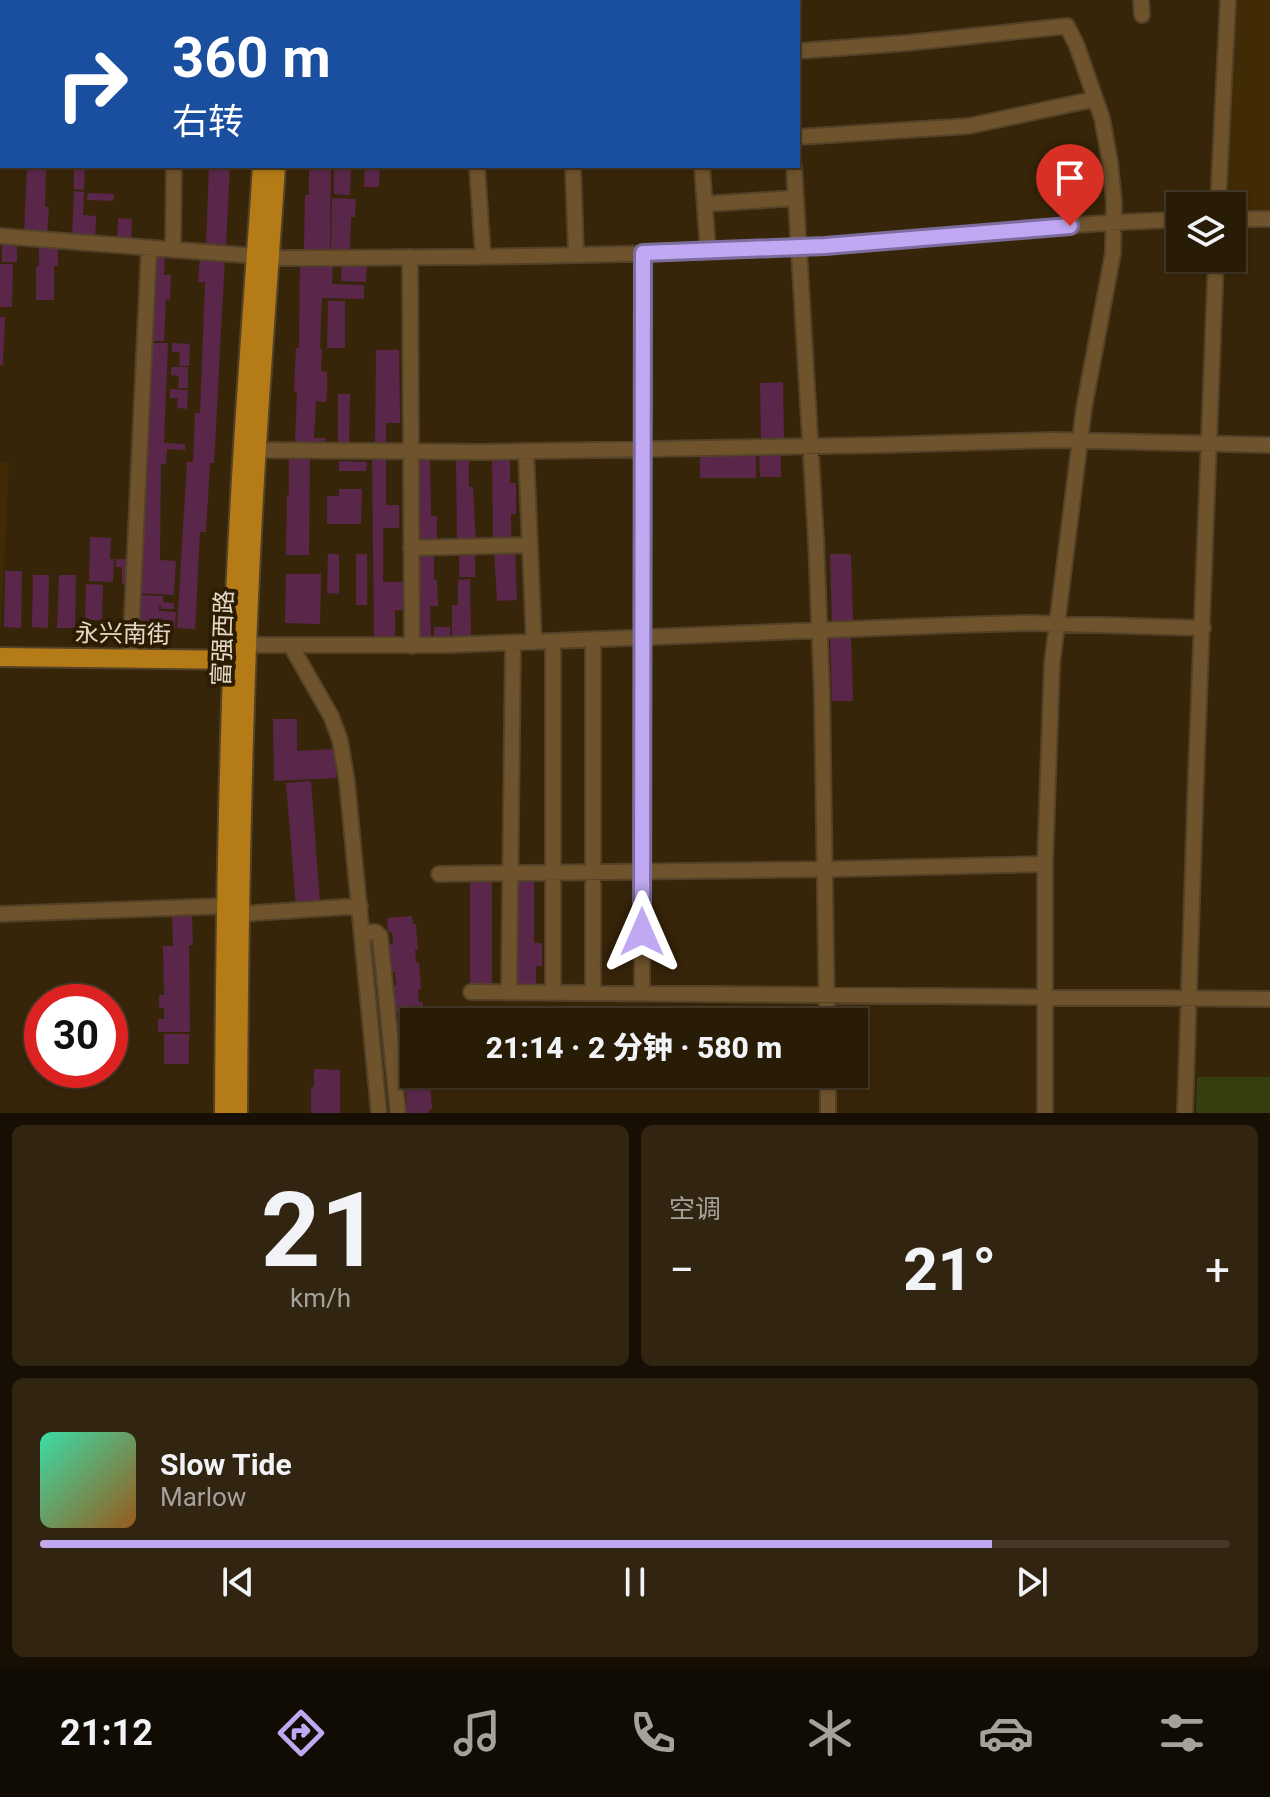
<!DOCTYPE html>
<html lang="zh">
<head>
<meta charset="utf-8">
<style>
	:root { --surface:#291c07; --page:#312511; --text:#f1f3f6; --muted:#a5a19b; --line:#453a28; --accent:#c1a8f3 }
	body { margin:0; font-family:Roboto,"Noto Sans SC",sans-serif; background:var(--page); color:var(--text); height:100vh; display:flex; flex-direction:column; font-size:30px; white-space:nowrap }
	* { box-sizing:border-box; margin:0 }
	p { font-size:26px; color:var(--muted) }
	.icon { flex:none; width:44px; height:44px; fill:none; stroke:currentColor; stroke-width:2; stroke-linecap:round; stroke-linejoin:round }
	.map { position:relative; height:1113px; overflow:hidden }
	.details { display:flex; flex-direction:column; gap:12px; padding:12px; background:#170f04; flex:1 }
	.details>* { flex:none }
	.hud { position:absolute; left:0px; top:0px; width:800px; height:168px; box-shadow:0 2px 6px #0004,0 0 0 2px var(--line); background:#1a4fa0; color:#fff; overflow:hidden }
	.tools { position:absolute; left:1166px; top:192px; display:grid; gap:16px }
	.tools a { display:grid; place-items:center; width:80px; height:80px; border-radius:0px; background:var(--surface); box-shadow:0 2px 6px #0004,0 0 0 2px var(--line); font-size:40px }
	.speed { position:absolute; left:24px; top:984px; display:flex; gap:16px; font-size:40px; font-weight:700; text-align:center }
	.speed>* { display:grid; place-content:center; width:104px; height:104px; border-radius:50%; background:var(--surface); box-shadow:0 2px 6px #0004,0 0 0 2px var(--line); line-height:1 }
	.speed .limit { border:12px solid #d22; background:#fff; color:#111 }
	.pin { position:absolute; display:grid; place-items:center; width:68px; height:68px; color:#fff; margin:-82px -34px; border-radius:50% 50% 50% 0; rotate:-45deg; box-shadow:0 0 8px #0007 }
	.pin .icon { rotate:45deg }
	.me { position:absolute; width:88px; margin:-44px; rotate:0deg; stroke-linejoin:round; filter:drop-shadow(0 0 6px #0008) }
	.turn { display:flex; align-items:center; gap:28px; height:168px; padding:0 40px; font-size:36px }
	.turn .icon { width:104px; height:104px; stroke-width:2.5 }
	.turn b { display:block; font-size:56px; line-height:68px }
	.big { font-size:60px; font-weight:800; line-height:1.1 }
	.details .widget { flex:1; display:flex; flex-direction:column; justify-content:center; gap:12px; min-width:0; padding:0 28px; border-radius:12px; background:var(--page) }
	.details .dial { align-items:center; gap:0 }
	.dial b { font-size:104px; line-height:1 }
	.song { display:flex; align-items:center; gap:24px }
	.cover { width:96px; height:96px; border-radius:12px; background:linear-gradient(135deg,hsl(160 70% 55%),hsl(30 70% 35%)) }
	.played { height:8px; border-radius:4px; background:linear-gradient(90deg,var(--accent) 80%,var(--line) 80%) }
	.keys { display:flex; justify-content:space-around; direction:ltr }
	.heat { display:flex; justify-content:space-between; align-items:center; font-size:44px; direction:ltr }
	.details .tiles { flex:1; display:grid; gap:12px; grid-template-columns:1fr 1fr }
	.widget:last-child { grid-column:span 2 }
	.trip { position:absolute; left:400px; top:1008px; width:468px; height:80px; border-radius:0px; background:var(--surface); box-shadow:0 2px 6px #0004,0 0 0 2px var(--line); font-weight:800; line-height:80px; text-align:center }
	.menu { display:flex; height:128px; justify-content:space-around; align-items:center; background:#100b03; color:var(--muted) }
	.menu .icon { width:56px; height:56px }
	.menu .active { color:var(--accent) }
	.menu b { font-size:36px; color:var(--text) }
	.map>svg:first-child { display:block }
	.built { fill:#402b05 }
	.green { fill:#373f0e }
	.building { fill:#5a274a }
	.lines { fill:none; stroke-linecap:round; stroke-linejoin:round }
	.minor-casing { stroke:#534228; stroke-width:18 }
	.major-casing { stroke:#534228; stroke-width:22 }
	.minor { stroke:#6f532c; stroke-width:14 }
	.major { stroke:#b47b17; stroke-width:18 }
	.route-casing { stroke:#7d6d9e; stroke-width:20 }
	.route { stroke:#c1a8f3; stroke-width:14 }
	.labels { text-anchor:middle; stroke-width:8; stroke-linejoin:round; paint-order:stroke }
	.street-label { font-size:24px; fill:#e4d9c9; stroke:#2c1c01 }
</style>
</head>
<body>
<div class="map">
<svg width="1270" height="1113" viewBox="0 0 1270 1113">
	<rect width="100%" height="100%" fill="#372509"/>
	<path class="built" d="M1237,0H1270V212L1232,210V206H1227Z
		M0,462H9L1,626H0Z"/>
	<path class="green" d="M1197,1077H1270V1113H1196Z"/>
	<path class="building" d="M27,166H46L45,207H49L47,236L24,235Z
		M74,166H85L84,190L74,189Z
		M209,166H230L226,247L206,246Z
		M309,166H331L330,252L304,251L305,195H309Z
		M334,166H351L350,195L334,194Z
		M365,168H380L379,187H364Z
		M74,191L84,192L83,215L96,216L95,239L72,237Z
		M88,193L114,194L113,201L87,200Z
		M332,198L356,199L355,217H351L350,251H331Z
		M118,218L132,219L131,242L117,241Z
		M2,242H17V262H2Z
		M39,246H58V266H54V300H36V266H39Z
		M153,252L165,253L164,275H171L170,300L166,299L164,341H148Z
		M200,255L225,257L214,463H210L206,532H200L195,629L177,628L187,462H193L195,413H200L205,282H198Z
		M300,261L333,263L332,284L364,285V299L322,298L320,349H322L321,371L327,372V393L326,402L316,401L314,438H325V445L295,444L297,392L294,391L296,348H299Z
		M0,264H13L12,307H0Z
		M342,265H367L366,282L341,281Z
		M328,301H345V348H327Z
		M0,317H5L3,365H0Z
		M149,343H168L164,443L185,444V450L167,449L166,464H161L160,560L176,561L174,595L137,593Z
		M172,343L190,344L189,366H179L180,352H172Z
		M376,350H399L400,423H386V447H375Z
		M171,367H188V388H178L179,376L171,375Z
		M783,382L784,442H761L760,383Z
		M170,389L188,390L187,409L177,408L178,398H170Z
		M338,394H350L349,445H338Z
		M759,451H781V477H760Z
		M756,452V478H700V453Z
		M289,455H310L309,555H286L287,495H289Z
		M372,455H386V505H399V528H383V582H407V610H395V637H374Z
		M456,457H469V487H473L476,543H457Z
		M492,457H510V483H516V514H511V543H493Z
		M416,458H430L431,516H437V543L417,544Z
		M339,461L367,462L366,471H339Z
		M339,489H362L361,524H327V496H339Z
		M90,537L111,538L110,559H114L113,582L89,581Z
		M515,549L517,600L497,601L494,550Z
		M459,550H475V577H459Z
		M434,552V580H437L438,606H430L431,639H419V553Z
		M328,554H339V594L327,593Z
		M356,554H367V605H356Z
		M830,554H851L853,623L832,624Z
		M116,559H130V584H122V567H116Z
		M5,571H22L21,628L4,627Z
		M286,574H321L320,624L285,623Z
		M33,575H49L48,628L32,627Z
		M59,575H76L75,628H57Z
		M470,579L471,637L452,638V605H458V580Z
		M86,584L103,585L102,620H85Z
		M137,595L163,596V602L174,603V609H161V606H159V611L176,612L175,628L136,626Z
		M434,627H450V637H434Z
		M830,636H851L853,701H832Z
		M273,719H297V751L335,749L336,778L274,781Z
		M311,781L320,904L296,906L286,783Z
		M515,876H534V943H542V966H536V985H515Z
		M470,878H492V987H470Z
		M172,912H192L193,945H189L190,1032H158V1019H164V1008H159V995H164L163,946H173Z
		M412,916L413,924H416L418,950H415L416,962H419L421,989L418,990L419,1002H423L424,1022H414V1074H426L427,1084L430,1083L432,1109L429,1110V1113H404L403,1104H407L406,1092H402L400,1064L403,1063L402,1051H399L396,1024H400L399,1013H395L393,986H396L395,972H391L389,944H393L392,932H388L387,918Z
		M164,1034H189V1064H164Z
		M314,1069L340,1070V1113H311V1087H314Z"/>
	<g class="lines">
		<g class="minor-casing">
			<path id="minor" d="M469,0V2
				M784,0L785,2
				M1141,0L1142,15
				M176,2V0
				M0,26H2
				M798,51L907,43L1067,26L1077,46L1102,118L1110,162L1114,202L1113,253L1084,408L1052,664L1045,864V1113
				M0,120H2
				M798,137L969,126L1095,99
				M477,166L483,256
				M573,166L576,254
				M702,166L708,251
				M794,166L816,540L822,695L827,1022
				M705,204L796,198
				M1218,206L1228,0
				M1232,219H1270
				M0,236L256,256
				M173,250L174,166
				M410,257L412,646
				M270,258C454,258 639,256 823,246C942,239 1061,222 1180,220
				M257,450L484,452L881,445L1054,440L1270,445
				M526,451L534,642
				M411,548L530,545
				M247,645H448L955,625L1029,623L1203,628
				M291,646L331,716L340,740L347,782L379,1113
				M130,659L149,248
				M439,874L836,869L1045,864
				M0,914L225,906
				M240,914L360,906
				M363,933L376,932L380,936L398,1113
				M471,992L1270,999
				M509,992L513,643
				M553,992V641
				M593,993V640
				M642,993L643,253
				M828,1074V1113
				M1185,1113L1196,776L1216,258"/>
		</g>
		<g class="major-casing">
			<path id="major" d="M273,2V0
				M287,2L288,0
				M0,657L244,660
				M224,1113C225,920 228,727 238,534C244,411 254,288 262,166
				M238,1113C239,920 242,727 252,534C258,411 268,288 276,166"/>
		</g>
		<use href="#minor" class="minor"/>
		<use href="#major" class="major"/>
	</g>
	<g class="lines">
		<g class="route-casing">
			<path id="route" d="M642,932L643,253L825,246L1070,226"/>
		</g>
		<use href="#route" class="route"/>
	</g>
	<g class="labels">
		<g class="street-label">
			<text transform="translate(123 634) rotate(1)" y="8">永兴南街</text>
			<text transform="translate(223 638) rotate(-88)" y="8">富强西路</text>
		</g>
	</g>
</svg>
<div class="tools">
<a><svg class="icon" aria-label="layers" viewBox="0 0 24 24"><path d="M12 4l9 5-9 5-9-5zM3 14l9 5 9-5"/></svg></a>
</div>
<div class="speed"><div class="limit">30</div></div>
<div class="pin" style="left:1070px;top:226px;background:#d93025"><svg class="icon" aria-label="arrive" viewBox="0 0 24 24"><path d="M6 21V4h12l-3 4 3 4H6"/></svg></div>
<svg class="me" style="left:642px;top:932px" viewBox="-20 -20 40 40"><path d="M0-17L14 15 0 8-14 15z" fill="#c1a8f3" stroke="#fff" stroke-width="4"/></svg>
<div class="trip">21:14 · 2 分钟 · 580 m</div>
<div class="hud">
<div class="turn"><svg class="icon" aria-label="right" viewBox="0 0 24 24"><path d="M7 20v-9h11M14 6l5 5-5 5"/></svg><div><b>360 m</b>右转</div></div>
</div>
</div>
<section class="details">
<div class="tiles">
<div class="widget dial"><b>21</b><p>km/h</p></div>
<div class="widget"><p>空调</p>
<div class="heat"><a>−</a><b class="big">21°</b><a>+</a></div>
</div>
<div class="widget">
<div class="song"><i class="cover"></i><div><b>Slow Tide</b><p>Marlow</p></div></div>
<div class="played"></div>
<div class="keys"><svg class="icon" aria-label="previous" viewBox="0 0 24 24"><path d="M18 5L8 12l10 7zM5 5v14"/></svg><svg class="icon" aria-label="pause" viewBox="0 0 24 24"><path d="M8 5v14M16 5v14"/></svg><svg class="icon" aria-label="next" viewBox="0 0 24 24"><path d="M6 5l10 7-10 7zM19 5v14"/></svg></div>
</div>
</div>
</section>
<nav class="menu">
<b>21:12</b>
<svg class="icon active" aria-label="directions" viewBox="0 0 24 24"><path d="M12 3l9 9-9 9-9-9zM9 14v-3h6M13 9l2 2-2 2"/></svg>
<svg class="icon" aria-label="music" viewBox="0 0 24 24"><path d="M9 18V5l10-2v13"/><circle cx="6" cy="18" r="3"/><circle cx="16" cy="16" r="3"/></svg>
<svg class="icon" aria-label="phone" viewBox="0 0 24 24"><path d="M5 4h4l2 5-3 2q2 4 5 5l2-3 5 2v4C11 20 4 13 5 4z"/></svg>
<svg class="icon" aria-label="climate" viewBox="0 0 24 24"><path d="M12 3v18M4 7l16 10M4 17L20 7"/></svg>
<svg class="icon" aria-label="car" viewBox="0 0 24 24"><path d="M5 17H2v-5l4-1 3-4h7l3 4 3 1v5h-3M9 17h6M6 11h13"/><circle cx="7" cy="17" r="2"/><circle cx="17" cy="17" r="2"/></svg>
<svg class="icon" aria-label="filters" viewBox="0 0 24 24"><path d="M4 7h16M4 17h16"/><circle cx="9" cy="7" r="2"/><circle cx="15" cy="17" r="2"/></svg>
</nav>
</body>
</html>
